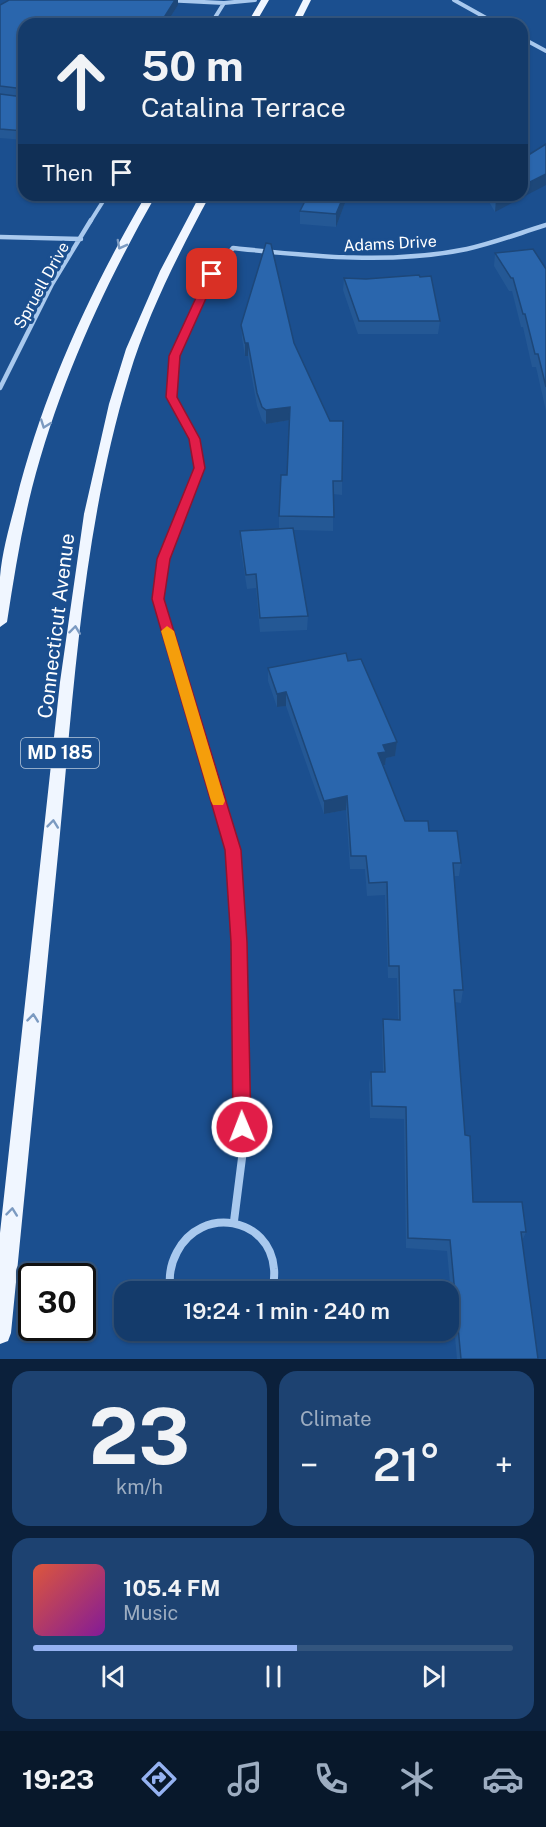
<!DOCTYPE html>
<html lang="en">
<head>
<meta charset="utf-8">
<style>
	:root { --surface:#143b6b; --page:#1d4271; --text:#f1f3f6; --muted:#9dadc1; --line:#33557e; --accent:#95b2f1 }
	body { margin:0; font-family:"Public Sans",sans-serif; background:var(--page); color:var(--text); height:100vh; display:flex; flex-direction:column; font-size:22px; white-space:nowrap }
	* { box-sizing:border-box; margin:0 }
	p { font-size:20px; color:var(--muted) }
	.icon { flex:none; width:33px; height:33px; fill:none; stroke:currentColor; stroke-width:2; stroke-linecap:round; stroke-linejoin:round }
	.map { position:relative; height:1359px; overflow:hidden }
	.panel { display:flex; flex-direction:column; gap:12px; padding:12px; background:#0b203b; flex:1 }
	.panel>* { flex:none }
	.banner { position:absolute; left:18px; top:18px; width:510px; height:183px; border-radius:18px; box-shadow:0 2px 4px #0004,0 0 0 2px var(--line); background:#143b6b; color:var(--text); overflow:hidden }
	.speed { position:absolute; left:18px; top:1263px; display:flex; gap:12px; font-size:30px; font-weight:700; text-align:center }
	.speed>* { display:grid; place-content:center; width:78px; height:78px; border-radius:50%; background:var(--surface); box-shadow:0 2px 4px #0004,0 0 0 2px var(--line); line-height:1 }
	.speed .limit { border:3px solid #111; border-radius:9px; background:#fff; color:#111 }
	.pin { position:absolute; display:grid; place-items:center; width:51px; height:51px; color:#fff; margin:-26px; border-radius:12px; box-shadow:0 3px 9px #0006 }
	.me { position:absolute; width:66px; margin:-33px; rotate:359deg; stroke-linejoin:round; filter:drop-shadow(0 0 4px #0008) }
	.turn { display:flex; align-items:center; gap:21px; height:126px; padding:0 24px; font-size:27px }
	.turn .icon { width:78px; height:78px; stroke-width:2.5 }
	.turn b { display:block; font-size:42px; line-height:51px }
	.then { display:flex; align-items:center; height:57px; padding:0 24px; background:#0003; gap:12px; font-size:22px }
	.big { font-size:45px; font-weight:600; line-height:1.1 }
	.panel .widget { flex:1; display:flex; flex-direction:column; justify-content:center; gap:9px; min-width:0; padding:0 21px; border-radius:18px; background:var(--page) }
	.panel .dial { align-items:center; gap:0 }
	.dial b { font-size:78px; line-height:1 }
	.song { display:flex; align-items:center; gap:18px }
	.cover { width:72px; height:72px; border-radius:9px; background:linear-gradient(135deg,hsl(10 70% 55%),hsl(290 70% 35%)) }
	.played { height:6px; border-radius:3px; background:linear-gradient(90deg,var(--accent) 55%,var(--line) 55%) }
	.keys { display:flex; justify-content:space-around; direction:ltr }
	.heat { display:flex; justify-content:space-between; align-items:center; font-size:33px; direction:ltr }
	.panel .tiles { flex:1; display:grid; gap:12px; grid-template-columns:1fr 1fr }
	.widget:last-child { grid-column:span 2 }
	.trip { position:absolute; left:114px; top:1281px; width:345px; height:60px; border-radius:18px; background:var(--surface); box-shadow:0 2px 4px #0004,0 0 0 2px var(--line); font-weight:600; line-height:60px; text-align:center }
	.tabs { display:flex; height:96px; justify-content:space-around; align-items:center; background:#08182b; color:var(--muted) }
	.tabs .icon { width:42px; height:42px }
	.tabs .current { color:var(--accent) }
	.tabs b { font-size:27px; color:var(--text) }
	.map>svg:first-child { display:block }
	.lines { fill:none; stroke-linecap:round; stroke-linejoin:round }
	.minor-far3 { stroke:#a9c9ee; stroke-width:4 }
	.minor-far2 { stroke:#a9c9ee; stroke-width:4.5 }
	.minor-far1 { stroke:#a9c9ee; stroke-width:6 }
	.minor { stroke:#a9c9ee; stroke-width:8 }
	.primary { fill:#f0f6ff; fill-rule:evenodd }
	.wall { fill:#245895 }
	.shaded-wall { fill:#1d4779 }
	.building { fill:#2a66ad; stroke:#1d4779; stroke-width:1.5 }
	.oneway { stroke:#7b9ac1 }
	.route { fill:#e11d48; stroke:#92132f; stroke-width:1.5 }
	.slow { fill:#f59e0b }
	.labels { text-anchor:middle; stroke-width:6; stroke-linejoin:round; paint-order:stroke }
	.far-street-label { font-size:16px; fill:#fff; stroke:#1b4f8f }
	.shield { fill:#1b4f8f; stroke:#bbcadd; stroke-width:1.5 }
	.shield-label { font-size:18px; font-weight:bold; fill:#fff }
	.street-label { font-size:20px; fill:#fff; stroke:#1b4f8f }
</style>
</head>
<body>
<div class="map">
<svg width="546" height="1359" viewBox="0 0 546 1359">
	<rect width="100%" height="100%" fill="#1b4f8f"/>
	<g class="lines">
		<path class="minor-far3" d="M164,0L224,3L255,0
			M454,0L497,24
			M211,24L224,3
			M522,38L546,51
			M90,222L107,195"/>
		<path class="minor-far2" d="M0,237L81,239
			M0,388L52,284L91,220
			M184,508L200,468L194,439L172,397L175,356L212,274L233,248C310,256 390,265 467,249C494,243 520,233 546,225"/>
		<path class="minor-far1" d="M184,507L163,559L158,599L233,850L235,879"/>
		<path class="minor" d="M234,1221L243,1150L239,942L235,878
			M171,1292C168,1277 170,1265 177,1252C201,1205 270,1217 274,1269C275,1276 273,1284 273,1292
			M215,1330H228"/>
		<path class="primary" d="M261,0H269L255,24H247Z
			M303,0H311L299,24H291Z
			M146,195H156C103,288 59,384 32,488C21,532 14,577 7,622L0,627C0,610 0,593 0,577C2,551 10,525 16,501C43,392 90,291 146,195Z
			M200,195H210C179,253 148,313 129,376C83,527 74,688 59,844C43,1007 27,1170 11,1333L8,1341L0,1344V1233L60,682L84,514L109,404L126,349L160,271Z"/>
	</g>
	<path class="wall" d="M9,0H178V5L166,24H24V140L0,138V5Z
		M308,195H348L336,227L300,224V211Z
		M485,195H522L495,212Z
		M495,253L546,269V411L536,367H532L523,327H521L512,291H509L494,266Z
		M344,278L440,321L438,334H358L343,290Z
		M241,325L294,343L342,481V495L333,494V531L294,530L308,616L307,630L260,632L256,588L247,589L240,544V531L279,528V516L287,475L290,420L266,424L262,420L257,406L248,356H245L242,338Z
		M348,661L397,742L395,756L386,758L385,765L383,766L405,821L429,831L461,863L459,876H454L463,990L461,1003L455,1002L465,1135L473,1202L526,1232L522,1241L538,1359H457L447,1251L406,1248L404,1119L370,1118L369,1084L371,1072H383L382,1031L383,1019L398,1020L397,978H388L385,895L367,896L365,869H350L346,810L324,814L286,706L277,707L268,681V668Z"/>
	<path class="shaded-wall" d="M175,0H178V5L166,24H160Z
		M546,174V185L495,212L496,199L505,195H522V186Z
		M344,195H348L336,227V214Z
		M245,343H248V356H245Z
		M290,407V420L266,424V410Z
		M286,692V706L277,707V694Z
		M397,742L395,756L386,758L385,765L377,767L378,753L383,745Z
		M347,796L346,810L324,814V801Z"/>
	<path class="building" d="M9,0H175L160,24H24V89L0,86V5Z
		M0,94L23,97L24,95V131L0,129Z
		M546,144V174L522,186V159Z
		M308,195H344L336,214L300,211Z
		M494,195H505L496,199Z
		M266,243L271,244L294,343L330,421H343L342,481H333L334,517L279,516L281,475H287L290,407L266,410L262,407L257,393L248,343H245L241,325Z
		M533,249L546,269V387L538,354H535L525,314H523L513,278H511L495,253Z
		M419,275L420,277L431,276L440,321H359L344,278L366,279Z
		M293,528L308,616L260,618L256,574L246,575L240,531Z
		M346,653L348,661L361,659L397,742L383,745L386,752L378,753L405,821H428L429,831H457L461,863H453L463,990H454L465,1135L470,1136L473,1202H522L526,1232H521L538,1359H461L450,1240L408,1238L406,1107L372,1106L371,1072H385L383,1019L400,1020L399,966H389L387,882L369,883L366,856H351L347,796L324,801L286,692L277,694L268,668Z"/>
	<defs><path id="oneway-chevron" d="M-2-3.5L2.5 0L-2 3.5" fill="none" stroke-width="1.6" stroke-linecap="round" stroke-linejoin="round" transform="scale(1.5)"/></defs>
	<g class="oneway">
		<use href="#oneway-chevron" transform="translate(121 245) rotate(118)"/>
		<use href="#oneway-chevron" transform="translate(45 424) rotate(110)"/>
		<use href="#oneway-chevron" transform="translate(75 630) rotate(-83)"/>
		<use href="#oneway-chevron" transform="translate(53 824) rotate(-84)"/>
		<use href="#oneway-chevron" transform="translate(33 1018) rotate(-84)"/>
		<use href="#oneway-chevron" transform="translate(12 1212) rotate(-84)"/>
	</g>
	<path class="route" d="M212,271L217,274L180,356L177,397L200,439L205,468L170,559L164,599L241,850L247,942L251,1127L248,1133L242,1136L236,1133L233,1127L231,942L225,850L152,599L157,559L194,468L189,439L166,397L169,356L207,274Z"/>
	<path class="slow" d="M167,626L174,631L225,801L223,805H213L211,801L161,631Z"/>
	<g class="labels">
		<g class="far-street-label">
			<text transform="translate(390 243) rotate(-3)" y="6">Adams Drive</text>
			<text transform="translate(41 285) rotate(-61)" y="6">Spruell Drive</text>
		</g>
		<rect class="shield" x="21" y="738" width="78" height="30" rx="4.5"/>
		<g class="shield-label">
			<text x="60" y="759">MD 185</text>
		</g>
		<g class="street-label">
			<text transform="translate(56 626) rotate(-83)" y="7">Connecticut Avenue</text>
		</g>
	</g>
</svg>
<div class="speed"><div class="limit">30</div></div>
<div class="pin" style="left:212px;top:274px;background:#d93025"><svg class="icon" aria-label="arrive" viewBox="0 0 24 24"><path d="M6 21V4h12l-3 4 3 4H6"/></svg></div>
<svg class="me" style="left:242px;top:1127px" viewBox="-20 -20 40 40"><circle r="17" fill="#e11d48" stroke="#fff" stroke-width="3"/><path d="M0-11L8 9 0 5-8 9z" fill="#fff"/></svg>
<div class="trip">19:24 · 1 min · 240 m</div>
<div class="banner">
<div class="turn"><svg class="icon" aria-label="ahead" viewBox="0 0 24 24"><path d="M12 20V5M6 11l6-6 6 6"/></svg><div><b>50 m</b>Catalina Terrace</div></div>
<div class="then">Then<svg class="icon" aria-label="arrive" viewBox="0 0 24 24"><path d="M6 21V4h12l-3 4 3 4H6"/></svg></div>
</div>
</div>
<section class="panel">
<div class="tiles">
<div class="widget dial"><b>23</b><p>km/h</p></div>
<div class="widget"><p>Climate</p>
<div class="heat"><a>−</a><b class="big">21°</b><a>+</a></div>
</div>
<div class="widget">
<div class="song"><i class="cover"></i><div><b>105.4 FM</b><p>Music</p></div></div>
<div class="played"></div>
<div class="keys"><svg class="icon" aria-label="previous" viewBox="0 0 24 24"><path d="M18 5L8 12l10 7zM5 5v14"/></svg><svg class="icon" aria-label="pause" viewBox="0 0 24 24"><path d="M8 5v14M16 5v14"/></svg><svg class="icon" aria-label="next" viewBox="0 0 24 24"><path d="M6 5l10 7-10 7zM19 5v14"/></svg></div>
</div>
</div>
</section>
<nav class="tabs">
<b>19:23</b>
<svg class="icon current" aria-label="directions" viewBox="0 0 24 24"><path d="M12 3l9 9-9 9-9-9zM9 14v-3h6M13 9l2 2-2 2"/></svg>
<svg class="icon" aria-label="music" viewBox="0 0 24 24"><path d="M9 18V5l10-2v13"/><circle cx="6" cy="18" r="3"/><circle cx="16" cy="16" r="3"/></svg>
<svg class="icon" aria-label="phone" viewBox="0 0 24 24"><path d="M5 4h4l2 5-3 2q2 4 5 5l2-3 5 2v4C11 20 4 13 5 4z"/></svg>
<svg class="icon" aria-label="climate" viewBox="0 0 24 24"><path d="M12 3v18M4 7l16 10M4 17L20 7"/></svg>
<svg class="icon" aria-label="car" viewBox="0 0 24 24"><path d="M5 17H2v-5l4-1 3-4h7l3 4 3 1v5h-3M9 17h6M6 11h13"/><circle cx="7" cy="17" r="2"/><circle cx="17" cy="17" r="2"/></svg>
</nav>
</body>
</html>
